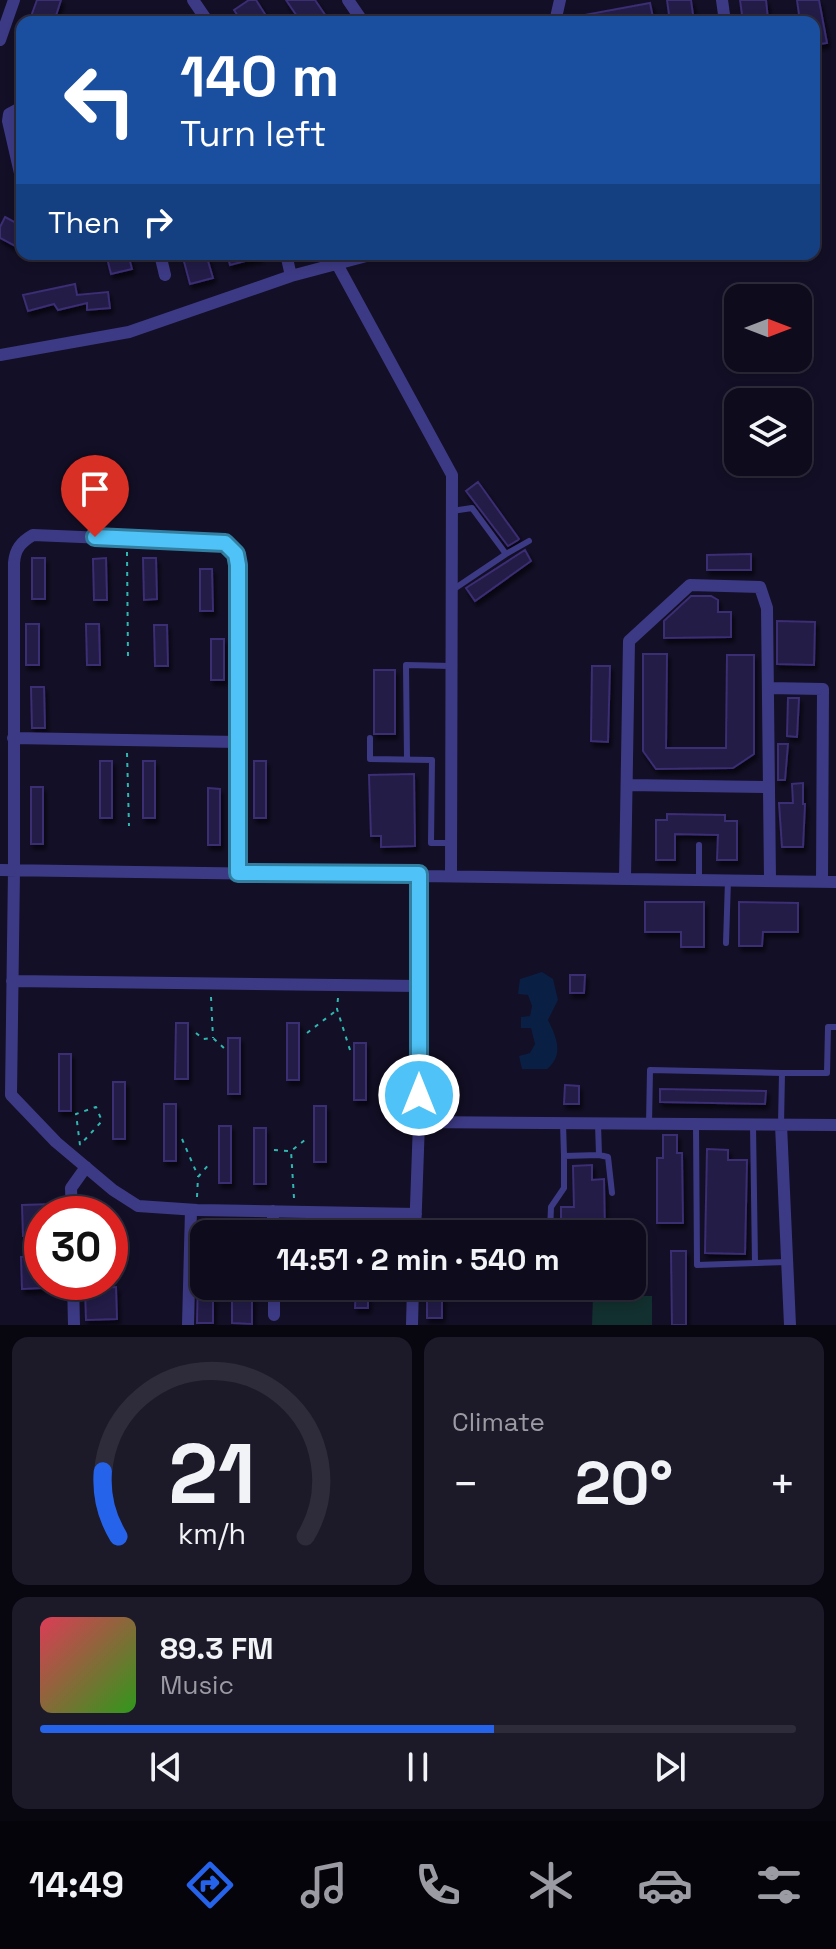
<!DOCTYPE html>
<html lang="en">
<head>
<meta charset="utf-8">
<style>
	:root { --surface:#0e0b1c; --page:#1c1929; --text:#f1f3f6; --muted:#9b9ba3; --line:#2e2b3b; --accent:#2563eb }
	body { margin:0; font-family:"Space Grotesk",sans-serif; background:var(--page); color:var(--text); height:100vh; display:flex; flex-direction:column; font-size:30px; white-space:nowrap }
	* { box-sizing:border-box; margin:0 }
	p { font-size:26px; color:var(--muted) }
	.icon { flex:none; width:44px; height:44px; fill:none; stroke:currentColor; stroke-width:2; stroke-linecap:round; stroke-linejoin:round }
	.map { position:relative; height:1325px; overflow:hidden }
	.side { display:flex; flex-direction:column; gap:12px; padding:12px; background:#08060f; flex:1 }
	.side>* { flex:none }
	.banner { position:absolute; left:16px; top:16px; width:804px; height:244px; border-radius:16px; box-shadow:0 4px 12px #0003,0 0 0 2px var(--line); background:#1a4fa0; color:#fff; overflow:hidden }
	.needle { width:52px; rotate:90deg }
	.buttons { position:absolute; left:724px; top:284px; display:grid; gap:16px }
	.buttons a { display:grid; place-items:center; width:88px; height:88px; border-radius:16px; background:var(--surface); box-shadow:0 4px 12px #0003,0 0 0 2px var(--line); font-size:40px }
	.speed { position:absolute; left:24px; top:1196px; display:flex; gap:16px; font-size:40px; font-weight:700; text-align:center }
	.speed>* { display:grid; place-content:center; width:104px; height:104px; border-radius:50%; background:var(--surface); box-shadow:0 4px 12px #0003,0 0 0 2px var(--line); line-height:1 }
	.speed .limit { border:12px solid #d22; background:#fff; color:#111 }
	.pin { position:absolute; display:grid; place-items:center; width:68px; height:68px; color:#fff; margin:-82px -34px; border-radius:50% 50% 50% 0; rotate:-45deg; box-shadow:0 0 8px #0007 }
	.pin .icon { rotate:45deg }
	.me { position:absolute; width:88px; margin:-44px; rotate:0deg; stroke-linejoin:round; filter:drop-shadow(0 0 6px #0008) }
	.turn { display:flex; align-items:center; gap:28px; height:168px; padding:0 32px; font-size:36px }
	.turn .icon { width:104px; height:104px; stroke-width:2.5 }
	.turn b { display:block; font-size:56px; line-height:68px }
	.then { display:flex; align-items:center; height:76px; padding:0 32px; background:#0003; gap:16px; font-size:30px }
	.big { font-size:60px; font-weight:700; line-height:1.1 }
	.side .widget { flex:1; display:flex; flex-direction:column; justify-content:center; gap:12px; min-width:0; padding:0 28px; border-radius:16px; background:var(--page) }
	.side .dial { align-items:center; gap:0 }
	.dial svg { height:208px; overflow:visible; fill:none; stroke:var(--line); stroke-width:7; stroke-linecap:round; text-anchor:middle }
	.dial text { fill:var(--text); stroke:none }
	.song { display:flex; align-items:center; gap:24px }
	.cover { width:96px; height:96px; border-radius:12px; background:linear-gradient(135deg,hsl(350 70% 55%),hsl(110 70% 35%)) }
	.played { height:8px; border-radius:4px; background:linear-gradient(90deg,var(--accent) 60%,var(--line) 60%) }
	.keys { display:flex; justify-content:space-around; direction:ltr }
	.heat { display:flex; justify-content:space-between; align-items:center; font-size:44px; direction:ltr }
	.side .tiles { flex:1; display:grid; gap:12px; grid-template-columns:1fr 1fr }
	.widget:last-child { grid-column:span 2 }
	.trip { position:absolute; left:190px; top:1220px; width:456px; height:80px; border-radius:16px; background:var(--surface); box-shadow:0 4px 12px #0003,0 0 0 2px var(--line); font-weight:700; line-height:80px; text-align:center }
	.menu { display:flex; height:128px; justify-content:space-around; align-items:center; background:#06040b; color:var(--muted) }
	.menu .icon { width:56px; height:56px }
	.menu .on { color:var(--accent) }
	.menu b { font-size:36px; color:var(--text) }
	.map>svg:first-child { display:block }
	.green { fill:#12302f }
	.water { fill:#0a1f44 }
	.building { fill:#241b47; stroke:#3b2d73; stroke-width:2; filter:url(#shadow) }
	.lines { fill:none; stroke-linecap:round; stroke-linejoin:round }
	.path { stroke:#2fb8b0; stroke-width:2; stroke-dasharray:4 6; stroke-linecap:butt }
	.lane { stroke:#3d3a85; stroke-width:6 }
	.street { stroke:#3d3a85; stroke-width:12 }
	.route-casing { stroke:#337fa1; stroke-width:20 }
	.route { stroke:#4fc3f7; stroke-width:14 }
</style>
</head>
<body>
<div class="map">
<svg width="836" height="1325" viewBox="0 0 836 1325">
	<defs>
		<filter id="shadow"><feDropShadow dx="2.5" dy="4.5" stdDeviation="2" flood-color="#0009"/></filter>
	</defs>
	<rect width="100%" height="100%" fill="#130f26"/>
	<path class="green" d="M593,1295L652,1296V1325H592Z"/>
	<path class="water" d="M542,972L553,979L558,1000L548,1020C557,1038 564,1055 547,1069H522L519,1056L530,1053L535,1044L531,1028H521V1017L530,1016L532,1006L528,995L518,994L520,979Z"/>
	<path class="building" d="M37,0H61L54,22H29Z
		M249,0H256L270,22H242L234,10Z
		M286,0H315L330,22H301Z
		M667,0H691L694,22H670Z
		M740,0H766L768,19L743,22Z
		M797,0H819L827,43L814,45V22H800Z
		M650,3L654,22H568V18Z
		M5,217L22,226V239L17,247L0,238V227Z
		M106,254H128L132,269L111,274Z
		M182,254H206L213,278L190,284Z
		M227,254H260L261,257L230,265Z
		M75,284L77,295L108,292L110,308L87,310V303L58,310L54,304L28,311L23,295Z
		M478,482L519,539L518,540L508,546L466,491Z
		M525,550L531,561L475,601L466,588Z
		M751,554V570H707V555Z
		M32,558H45V599H32Z
		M106,558L107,600H94L93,559Z
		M143,558H156L157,599L144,600Z
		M200,569H212L213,611H200Z
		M691,596H711L718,600V612H731V637L664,638V621Z
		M777,621L815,622L814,665L777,664Z
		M26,624H39V665H26Z
		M86,624H99L100,665H87Z
		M154,625H167L168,666H155Z
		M211,639H224V680H211Z
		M643,654H667L666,748H726L727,655H754V754L733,768L656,769L643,751Z
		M592,666H610L608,742L591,741Z
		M374,670H395V734H374Z
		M31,687H44L45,728H32Z
		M788,698H799L797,737L787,736Z
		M778,744H788L785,780H778Z
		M100,761H112V818H100Z
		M143,761H155V818H143Z
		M254,761H266V818H254Z
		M414,774L415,846L381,847V836H371L369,775Z
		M803,783V804H805L803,847H782L779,803H793L792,784Z
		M31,787H43V844H31Z
		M208,788L220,789V845H208Z
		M667,814L725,815V821H737V860H717L718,835L675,834V860H656V820H667Z
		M645,902H704V947H681V932H645Z
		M739,902L798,903V932H763L762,946H739Z
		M570,975H585L584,993H570Z
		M176,1023H188V1079H175Z
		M287,1023H299V1080H287Z
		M228,1038H240V1094H228Z
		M354,1043H366V1100H354Z
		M59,1054H71V1111H59Z
		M113,1082H125V1139H113Z
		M565,1085L579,1086V1104H564Z
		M660,1089L766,1091L765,1104L660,1102Z
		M164,1104H176V1161H164Z
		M314,1106H326V1162H314Z
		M219,1126H231V1183H219Z
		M254,1128H266V1184H254Z
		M663,1135H677V1153H682L683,1223H657V1158H663Z
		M707,1149L728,1150V1160H747L745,1254L705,1253Z
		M592,1165V1180L604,1179L605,1234H576V1220H561V1207H574L573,1166Z
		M52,1204V1214H42V1236H23L22,1205Z
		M199,1235H204V1286H213V1323H197Z
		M671,1251H686V1325H672Z
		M42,1256V1288L22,1289L21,1257Z
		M232,1286H252V1324L232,1323Z
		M356,1286H368V1308H355Z
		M116,1287L117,1319L86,1320L85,1289Z
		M427,1288H442V1318H427Z"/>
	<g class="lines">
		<path class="path" d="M127,552L128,659
			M127,753L129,826
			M211,997L213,1038
			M338,998L337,1009L350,1050
			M196,1033L203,1039L213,1038L224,1048
			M307,1033L337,1010
			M182,1139L198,1176
			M80,1145L76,1114L96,1107L102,1121L80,1145
			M274,1150L289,1151
			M197,1197L198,1177L211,1162
			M294,1198L291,1151L306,1139"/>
		<path class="lane" d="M506,554L529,541
			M451,591L506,554L472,508L452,511
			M370,738V759L432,760L431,843H451
			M407,759L406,665L451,666
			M699,879V845
			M726,943L728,880
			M782,1073H827L828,1027H836
			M563,1123L564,1156L599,1155L598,1124
			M649,1124L650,1070L782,1073L781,1125
			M696,1124L697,1265L787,1262
			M753,1125L755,1263
			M599,1155L608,1157L612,1193
			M564,1234L550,1231L551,1207L564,1188V1156"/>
		<path class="street" d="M193,0L208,22
			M348,0L363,22
			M722,0L725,22
			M555,22L560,0
			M0,40L14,0
			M22,107L9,114L8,121L22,182
			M160,254L165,275
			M337,264L452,475L451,875
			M291,276L374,254
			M0,355L129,332L291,276L286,254
			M768,688L823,689L822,882
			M13,738L238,742
			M627,785L769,787
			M0,870L836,882
			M238,873V565L236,554L225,543L33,535C21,542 15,549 14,563V870L11,1095L56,1142L113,1190L138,1206L197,1210L416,1214
			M625,878L629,641L690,585L760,587L767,608L770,880
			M12,981L419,986
			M419,1122L836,1125
			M781,1125L790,1325
			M273,1211V1234
			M72,1214L71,1188L86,1167
			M415,1234L419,1122V874
			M73,1282L74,1325
			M274,1286V1315
			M188,1325L191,1210
			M412,1325L413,1286"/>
	</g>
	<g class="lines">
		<g class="route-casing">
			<path id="route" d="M95,537L225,543L236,554L238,565V873L419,874V1095"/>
		</g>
		<use href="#route" class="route"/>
	</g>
</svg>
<div class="buttons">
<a><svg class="needle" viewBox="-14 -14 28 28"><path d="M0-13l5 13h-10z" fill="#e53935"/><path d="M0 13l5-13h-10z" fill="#9b9ba3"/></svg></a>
<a><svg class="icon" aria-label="layers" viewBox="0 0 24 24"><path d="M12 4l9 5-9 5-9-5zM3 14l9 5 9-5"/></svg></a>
</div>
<div class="speed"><div class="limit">30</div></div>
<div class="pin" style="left:95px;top:537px;background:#d93025"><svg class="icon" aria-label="arrive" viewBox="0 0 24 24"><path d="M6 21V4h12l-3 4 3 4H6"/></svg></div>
<svg class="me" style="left:419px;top:1095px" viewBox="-20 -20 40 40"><circle r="17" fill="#4fc3f7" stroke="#fff" stroke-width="3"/><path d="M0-11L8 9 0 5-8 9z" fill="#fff"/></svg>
<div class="trip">14:51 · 2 min · 540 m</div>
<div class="banner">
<div class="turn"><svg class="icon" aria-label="left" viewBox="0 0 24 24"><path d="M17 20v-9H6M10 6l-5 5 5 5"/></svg><div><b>140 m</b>Turn left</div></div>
<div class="then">Then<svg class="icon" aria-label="right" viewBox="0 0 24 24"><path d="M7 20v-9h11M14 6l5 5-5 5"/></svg></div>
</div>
</div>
<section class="side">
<div class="tiles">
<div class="widget dial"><svg viewBox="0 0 100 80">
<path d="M14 69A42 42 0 1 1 86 69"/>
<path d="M14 69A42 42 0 0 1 8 44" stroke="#2563eb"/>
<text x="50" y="56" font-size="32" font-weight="700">21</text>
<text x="50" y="72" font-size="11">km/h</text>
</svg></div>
<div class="widget"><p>Climate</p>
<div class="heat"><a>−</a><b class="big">20°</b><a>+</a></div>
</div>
<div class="widget">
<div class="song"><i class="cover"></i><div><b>89.3 FM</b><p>Music</p></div></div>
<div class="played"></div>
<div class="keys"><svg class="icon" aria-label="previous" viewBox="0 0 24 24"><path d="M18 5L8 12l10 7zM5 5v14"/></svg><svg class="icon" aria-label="pause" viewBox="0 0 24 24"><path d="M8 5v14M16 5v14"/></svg><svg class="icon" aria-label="next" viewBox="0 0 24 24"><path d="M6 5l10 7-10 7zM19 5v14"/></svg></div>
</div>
</div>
</section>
<nav class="menu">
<b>14:49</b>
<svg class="icon on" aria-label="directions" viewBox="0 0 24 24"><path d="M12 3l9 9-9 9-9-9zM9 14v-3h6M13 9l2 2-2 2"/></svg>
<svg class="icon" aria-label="music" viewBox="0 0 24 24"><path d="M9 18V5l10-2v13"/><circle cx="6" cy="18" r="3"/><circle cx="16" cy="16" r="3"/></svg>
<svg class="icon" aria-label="phone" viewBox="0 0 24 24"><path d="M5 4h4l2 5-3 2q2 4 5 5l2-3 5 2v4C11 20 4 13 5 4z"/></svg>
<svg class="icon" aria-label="climate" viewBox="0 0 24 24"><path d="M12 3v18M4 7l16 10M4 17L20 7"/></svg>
<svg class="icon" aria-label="car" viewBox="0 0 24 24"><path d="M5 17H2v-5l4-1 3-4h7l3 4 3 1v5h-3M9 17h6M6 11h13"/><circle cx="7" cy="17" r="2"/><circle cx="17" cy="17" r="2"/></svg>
<svg class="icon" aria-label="filters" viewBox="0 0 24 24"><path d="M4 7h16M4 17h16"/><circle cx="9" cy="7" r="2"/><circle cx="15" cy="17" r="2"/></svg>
</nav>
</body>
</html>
